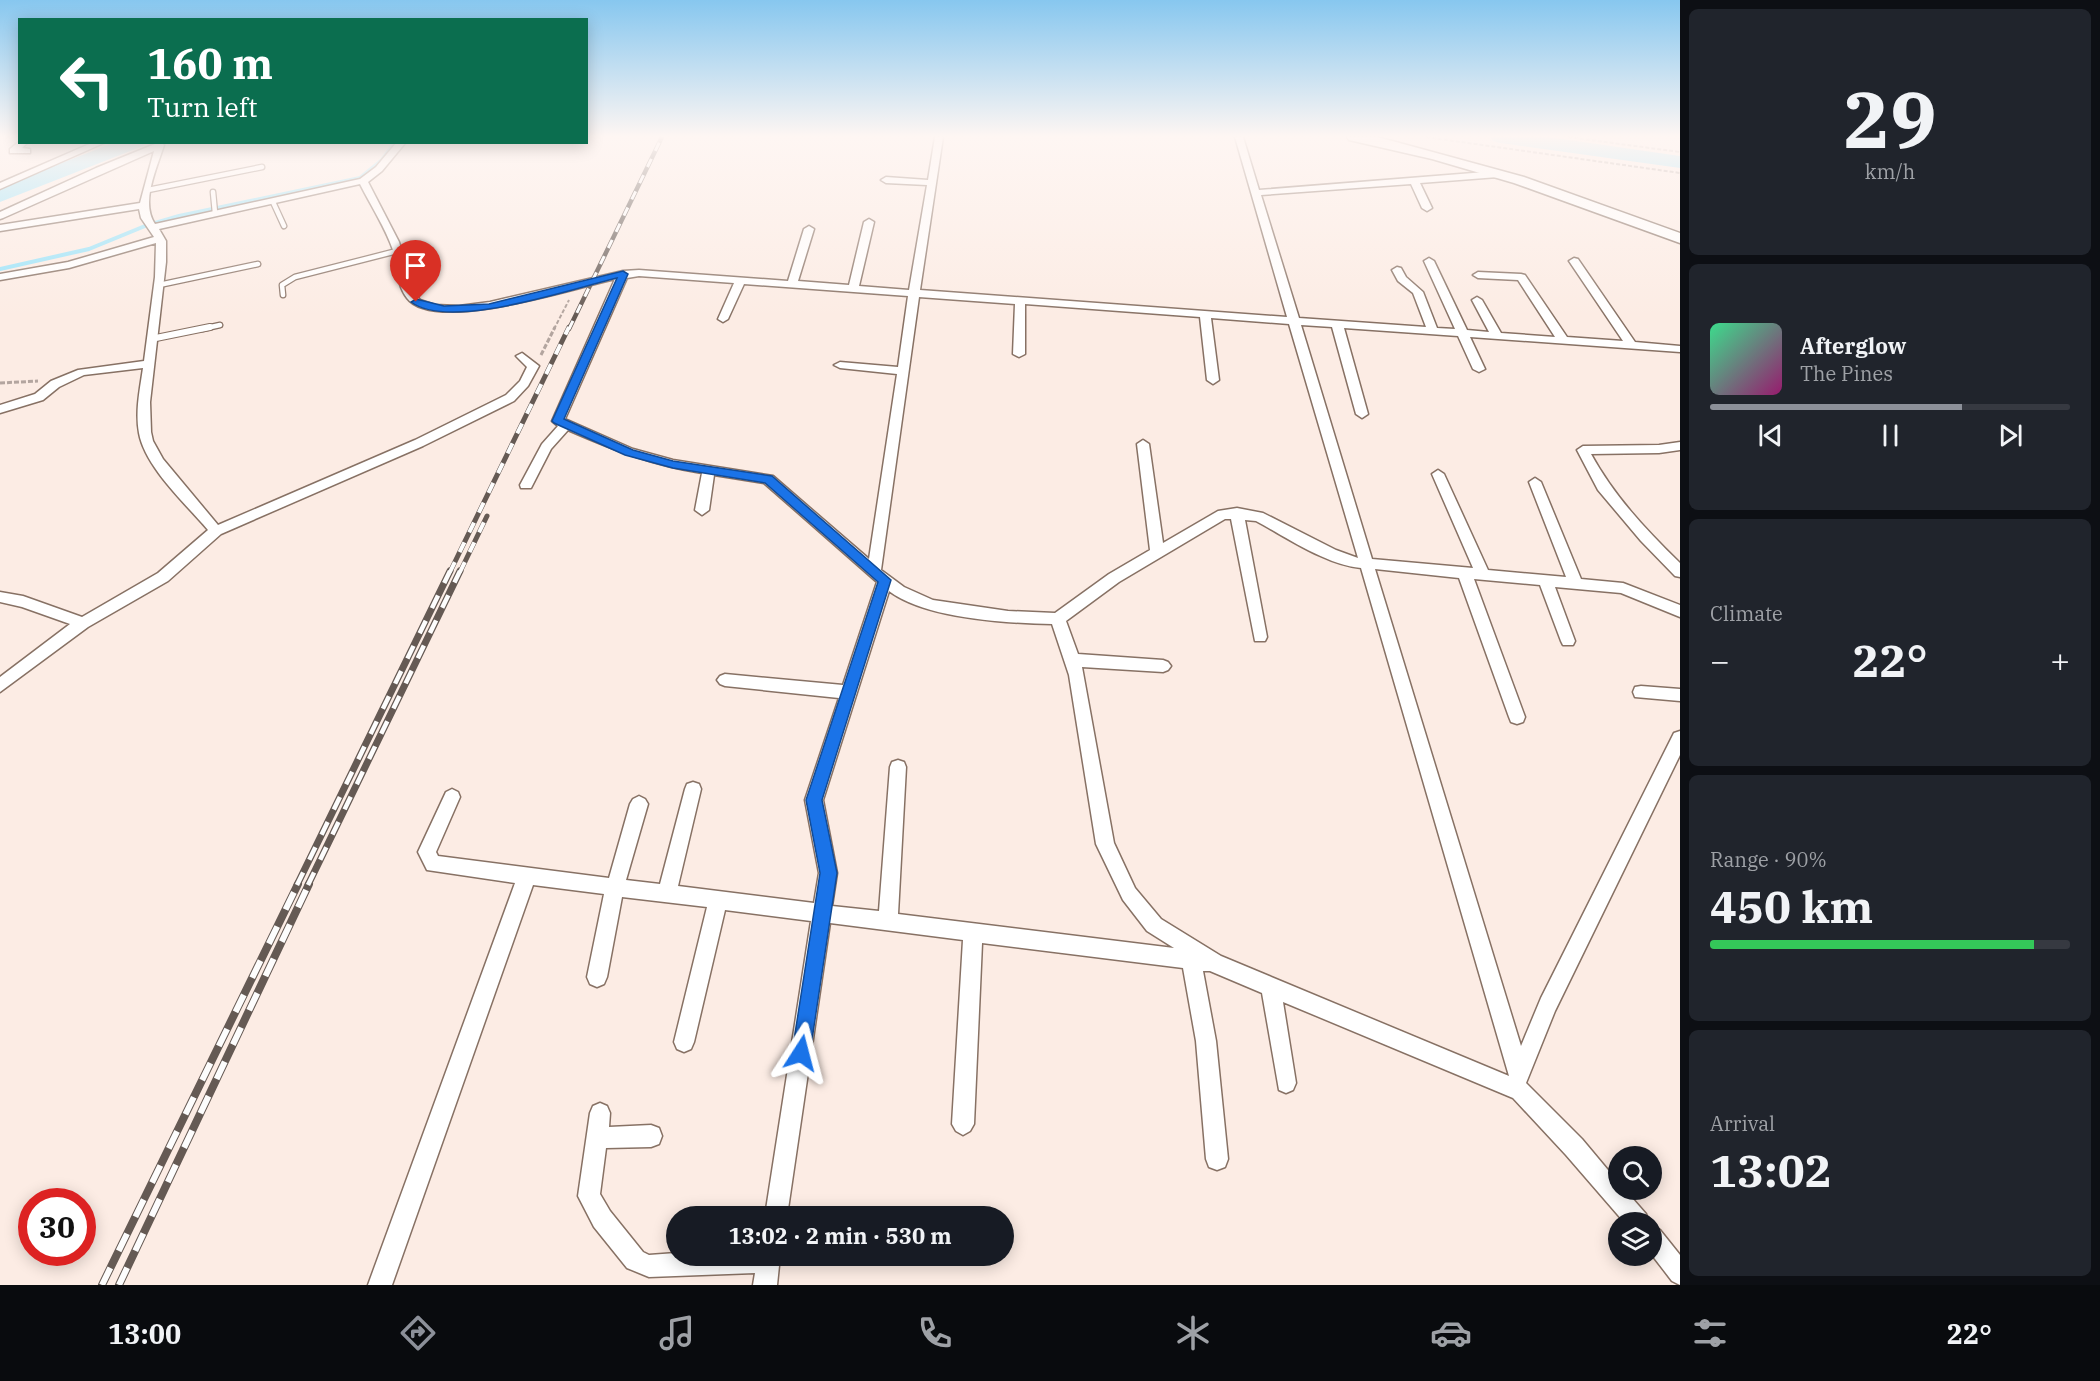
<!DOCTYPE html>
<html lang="en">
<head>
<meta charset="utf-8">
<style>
	:root { --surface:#171b24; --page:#20242c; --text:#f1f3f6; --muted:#9ea1a6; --line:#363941; --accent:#8c9099 }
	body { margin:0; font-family:"IBM Plex Serif",serif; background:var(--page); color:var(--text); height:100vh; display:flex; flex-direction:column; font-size:22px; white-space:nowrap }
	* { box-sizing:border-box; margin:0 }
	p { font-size:20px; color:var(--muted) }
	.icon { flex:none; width:33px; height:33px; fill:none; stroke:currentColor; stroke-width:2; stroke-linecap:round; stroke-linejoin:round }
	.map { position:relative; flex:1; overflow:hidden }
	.details { display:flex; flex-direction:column; gap:9px; padding:9px; background:#0d0f14; width:420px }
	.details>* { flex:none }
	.guide { position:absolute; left:18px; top:18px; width:570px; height:126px; border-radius:0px; box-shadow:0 3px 15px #0003; background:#0b6e4f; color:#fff; overflow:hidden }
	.tools { position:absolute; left:1608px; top:1146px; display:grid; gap:12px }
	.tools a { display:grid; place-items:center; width:54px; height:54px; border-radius:50%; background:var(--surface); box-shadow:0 3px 15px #0003; font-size:30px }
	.speed { position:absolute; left:18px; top:1188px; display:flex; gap:12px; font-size:30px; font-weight:700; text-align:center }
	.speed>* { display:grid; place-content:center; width:78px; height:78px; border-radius:50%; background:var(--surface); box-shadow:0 3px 15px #0003; line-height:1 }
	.speed .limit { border:9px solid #d22; background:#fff; color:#111 }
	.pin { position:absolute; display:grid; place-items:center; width:51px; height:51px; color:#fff; margin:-62px -26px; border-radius:50% 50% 50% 0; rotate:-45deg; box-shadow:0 0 6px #0007 }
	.pin .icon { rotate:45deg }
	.me { position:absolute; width:66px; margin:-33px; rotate:9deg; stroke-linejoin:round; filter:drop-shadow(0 0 4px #0008) }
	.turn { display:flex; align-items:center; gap:21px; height:126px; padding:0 30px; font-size:27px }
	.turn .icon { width:78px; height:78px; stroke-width:2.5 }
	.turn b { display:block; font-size:42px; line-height:51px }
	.big { font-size:45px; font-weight:800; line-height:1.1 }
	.details .widget { flex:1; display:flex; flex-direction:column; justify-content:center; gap:9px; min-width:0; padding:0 21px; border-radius:9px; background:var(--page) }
	.details .dial { align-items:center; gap:0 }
	.dial b { font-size:78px; line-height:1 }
	.song { display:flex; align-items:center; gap:18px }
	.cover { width:72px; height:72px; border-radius:9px; background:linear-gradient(135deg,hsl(150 70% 55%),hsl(320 70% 35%)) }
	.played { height:6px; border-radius:3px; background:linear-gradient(90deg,var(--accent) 70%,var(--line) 70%) }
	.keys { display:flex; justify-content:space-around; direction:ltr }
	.heat { display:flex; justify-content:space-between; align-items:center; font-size:33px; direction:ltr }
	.charge { height:9px; border-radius:4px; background:linear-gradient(90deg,#34c759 90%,var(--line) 0) }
	.trip { position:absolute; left:666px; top:1206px; width:348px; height:60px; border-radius:30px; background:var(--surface); box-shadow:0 3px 15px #0003; font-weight:800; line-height:60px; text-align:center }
	.dock { display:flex; height:96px; justify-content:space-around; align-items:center; background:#090b0e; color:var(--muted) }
	.dock .icon { width:42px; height:42px }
	.dock .active { color:var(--accent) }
	.dock b { font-size:27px; color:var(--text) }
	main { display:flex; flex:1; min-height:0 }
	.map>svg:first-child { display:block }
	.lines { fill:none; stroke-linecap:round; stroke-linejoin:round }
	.stream { stroke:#97e3fa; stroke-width:4 }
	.river { fill:#97e3fa; fill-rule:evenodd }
	.service-far1-casing { stroke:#877164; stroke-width:7 }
	.service-casing { stroke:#877164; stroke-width:8 }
	.minor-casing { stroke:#877164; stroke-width:3 }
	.primary-casing { stroke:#877164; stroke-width:3 }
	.path-far1 { stroke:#b3a59f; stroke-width:2; stroke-dasharray:4 2; stroke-linecap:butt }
	.path { stroke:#b3a59f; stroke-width:3; stroke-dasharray:5 2; stroke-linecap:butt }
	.service-far1 { stroke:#fff; stroke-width:4.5 }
	.service { stroke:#fff; stroke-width:6 }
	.minor { fill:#fff; fill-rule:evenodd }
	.primary { fill:#fff; fill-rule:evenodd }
	.rail-far3-casing { stroke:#655a54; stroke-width:4.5 }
	.rail-far2-casing { stroke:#655a54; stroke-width:5 }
	.rail-far1-casing { stroke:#655a54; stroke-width:7 }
	.rail-casing { stroke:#655a54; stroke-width:8 }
	.rail-far3 { stroke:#fdfdfd; stroke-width:3; stroke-dasharray:9; stroke-linecap:butt }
	.rail-far2 { stroke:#fdfdfd; stroke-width:4; stroke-dasharray:11; stroke-linecap:butt }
	.rail-far1 { stroke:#fdfdfd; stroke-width:4.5; stroke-dasharray:14; stroke-linecap:butt }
	.rail { stroke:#fdfdfd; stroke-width:6; stroke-dasharray:19; stroke-linecap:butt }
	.route { fill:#1a73e8; stroke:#114b97; stroke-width:1.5 }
</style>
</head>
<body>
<main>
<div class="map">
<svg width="1680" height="1285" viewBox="0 0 1680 1285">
	<rect width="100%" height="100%" fill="#fcece4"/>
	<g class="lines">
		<path class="stream" d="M0,269L89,249L145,226L179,216L360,178L382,160L395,142"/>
		<path class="river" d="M1490,137H1548L1680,156V168L1500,143L1493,141Z
			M116,142H146L143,146L0,202V187Z"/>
		<g class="service-far1-casing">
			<path id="service-far1" d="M148,190L262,167
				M213,192L215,213
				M273,202L284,226
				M159,285L258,264
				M283,295L282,285L295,277L397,251
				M202,329L220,325"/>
		</g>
		<g class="service-casing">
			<path id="service" d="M151,339L210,327"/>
		</g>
		<g class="minor-casing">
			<path id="minor" d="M935,137H943L920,290L1287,317L1235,137H1243L1259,190L1498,171L1503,174L1498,177L1420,183L1432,208L1427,211L1422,208L1411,184L1261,195L1299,318L1426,327L1413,293L1398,281L1392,270L1397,267L1401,268L1406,277L1423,292L1437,328L1455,329L1424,261L1429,258L1434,261L1467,330L1489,332L1472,300L1477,297L1482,300L1501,333L1555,337L1518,280L1478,278L1473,275L1478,272L1521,274L1525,275L1567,337L1623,341L1569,261L1574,258L1578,259L1635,342L1680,346V352L1470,337L1485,369L1479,372L1473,369L1458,336L1344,328L1368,414L1362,418L1356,414L1332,327L1301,325L1372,559L1473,568L1432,474L1438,470L1444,474L1488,570L1566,577L1529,482L1535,478L1541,482L1581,579L1623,583L1680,605V617L1621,593L1555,587L1575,641L1573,645H1563L1561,641L1540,585L1474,579L1525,717L1523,722L1517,724L1511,722L1509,717L1459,578L1375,569L1521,1046L1541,998L1674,733L1680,731V755L1555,1011L1526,1083L1582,1139L1618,1182V1190H1625L1646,1214L1649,1222H1624L1566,1155L1513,1098L1283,1002L1296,1083L1293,1090L1286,1093L1279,1090L1262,993L1210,971H1203L1216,1041L1228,1159L1225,1167L1217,1170L1209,1167L1206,1159L1196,1041L1183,968L982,943L974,1124L970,1131L963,1135L956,1131L952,1124L963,940L830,923L787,1216H765L811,921L725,910L694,1042L691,1049L684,1052L677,1049L674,1042L707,907L622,897L607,977L604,984L597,987L590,984L587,977L604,894L533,885L392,1285H368L515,883L427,870L418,852L446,792L452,789L458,792L460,797L436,852L438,856L609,878L630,804L633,799L639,796L645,799L648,804L626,880L660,884L685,789L687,784L693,782L699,784L701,789L678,886L814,903L819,873L805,800L839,698L725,686L720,684L717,680L720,676L725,674L843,685L877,582L764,483L714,475L709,510L702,515L695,510L702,473C652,465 614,450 568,430L551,449L531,488H521L520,485L542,444L558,426L552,421L615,279C576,288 434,334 407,298C396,284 398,266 393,250C385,227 371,206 360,184L159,229L166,241V262L150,402L151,432L153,441L163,459L218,525L415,440L506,395L520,381L527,367L516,356L522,353L539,366L528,386L514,401L423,446L221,534L168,581L88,627L0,692V677L70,624L22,607L0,602V592L23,596L82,617L158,573L208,530C186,504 145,467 139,433C135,411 140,389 143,368L84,375L59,387L43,400L0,413V405L35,394L51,381L78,370L144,361L155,277L156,243L69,268L0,280V274L68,262L154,237L141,218L139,209L0,231V225L140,203L154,151L3,218L0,219V212L96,168L160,142L164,145C157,168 140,202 155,224L360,179L376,167L397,142H406L382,171L368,182L399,242L413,291L420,300L435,305L459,306L490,302L623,271L639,270L788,281L804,229L809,226L814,229L798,281L849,285L864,222L869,219L874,222L859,286L909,290L927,185L886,183L881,180L886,177L928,180ZM639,276L734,283L718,319L723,322L728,319L744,284L908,296L898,367L840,362L834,365L840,368L897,374L869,559L773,476L673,460L633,449L565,419L627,278ZM919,297L1015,304L1013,354L1019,357L1025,354V304L1200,317L1207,380L1213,384L1219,380L1211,318L1289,324L1358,558L1336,550L1263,513L1237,508L1218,511L1163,543L1149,444L1143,440L1137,444L1150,550L1109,574L1055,613L1008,611L933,600L904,587L881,570ZM1225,519H1231L1255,641H1265L1267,637L1245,520L1256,521C1286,537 1326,565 1361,568L1509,1076L1221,956L1161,919L1135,888L1114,843L1082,667L1163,672L1168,670L1171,666L1168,662L1163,660L1078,654L1066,621L1119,582ZM889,591C926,619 1006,623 1052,624L1069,675L1096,844L1123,900L1147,931L1174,948L898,914L906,767L904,762L898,760L892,762L890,767L879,911L832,906L837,873L823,800Z
				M20,141L28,142L22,148L30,149V153H10V149Z
				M94,142H106L0,189V183Z
				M1680,442V450L1659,453L1591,454C1614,496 1646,530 1680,563V577L1675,576L1641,541L1598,490L1577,450L1583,446L1659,445Z
				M1641,686L1680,689V701L1635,697L1633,692L1635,687Z
				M600,1103L607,1106L610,1113L609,1127L651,1125L659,1128L662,1136L659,1144L651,1147L606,1148L600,1194L610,1211L643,1252L649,1255L676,1253V1256H780L777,1285H753L755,1273L649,1277L627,1268L594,1227L578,1196L590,1113L593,1106Z
				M1652,1227L1660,1230L1680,1255V1285L1672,1281L1652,1255Z"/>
		</g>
		<g class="primary-casing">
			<path id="primary" d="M1347,137H1376L1396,142L1524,177L1680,233V243L1514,183L1432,159L1349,140Z"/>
		</g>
		<path class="path-far1" d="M1426,137L1680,173
			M1568,137L1680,152
			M554,329L569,300"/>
		<path class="path" d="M541,355L555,327
			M0,383L38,381"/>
		<use href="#service-far1" class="service-far1"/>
		<use href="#service" class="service"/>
		<use href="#minor" class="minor"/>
		<use href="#primary" class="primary"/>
		<g class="rail-far3-casing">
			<path id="rail-far3" d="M569,329L662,137"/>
		</g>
		<g class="rail-far2-casing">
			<path id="rail-far2" d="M450,572L569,327
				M460,572L487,516"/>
		</g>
		<g class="rail-far1-casing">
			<path id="rail-far1" d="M297,885L450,571
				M308,885L460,571"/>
		</g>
		<g class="rail-casing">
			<path id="rail" d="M102,1285L298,884
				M119,1285L309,884"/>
		</g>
		<use href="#rail-far3" class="rail-far3"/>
		<use href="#rail-far2" class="rail-far2"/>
		<use href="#rail-far1" class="rail-far1"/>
		<use href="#rail" class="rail"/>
	</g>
	<linearGradient id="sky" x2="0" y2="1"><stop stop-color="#87c7ef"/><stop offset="0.43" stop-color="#fef6f3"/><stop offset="1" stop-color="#fef6f3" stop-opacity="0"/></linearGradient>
	<rect width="1680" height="317" fill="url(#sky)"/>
	<path class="route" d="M623,271L628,274L564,419L633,450L673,461L772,476L891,580L822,800L837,873L810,1053L807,1060L801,1062L794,1060L792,1053L820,873L806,800L878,582L765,483L673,468L625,455L554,423L552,421L617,278C571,289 450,331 411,302L416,299L444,306L489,304Z"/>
</svg>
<div class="tools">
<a><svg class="icon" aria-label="search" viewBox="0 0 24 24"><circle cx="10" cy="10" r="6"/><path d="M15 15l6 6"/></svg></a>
<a><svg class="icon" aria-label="layers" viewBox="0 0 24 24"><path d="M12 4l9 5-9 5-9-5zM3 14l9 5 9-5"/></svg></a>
</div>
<div class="speed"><div class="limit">30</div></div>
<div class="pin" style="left:416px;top:302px;background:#d93025"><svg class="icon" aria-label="arrive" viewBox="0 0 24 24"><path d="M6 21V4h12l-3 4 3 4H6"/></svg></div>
<svg class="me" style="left:801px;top:1053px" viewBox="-20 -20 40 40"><path d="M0-17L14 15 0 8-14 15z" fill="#1a73e8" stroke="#fff" stroke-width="4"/></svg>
<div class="trip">13:02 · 2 min · 530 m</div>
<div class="guide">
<div class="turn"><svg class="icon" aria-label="left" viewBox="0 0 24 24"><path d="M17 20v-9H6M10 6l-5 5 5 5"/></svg><div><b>160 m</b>Turn left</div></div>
</div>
</div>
<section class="details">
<div class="widget dial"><b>29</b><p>km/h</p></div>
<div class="widget">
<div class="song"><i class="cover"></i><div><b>Afterglow</b><p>The Pines</p></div></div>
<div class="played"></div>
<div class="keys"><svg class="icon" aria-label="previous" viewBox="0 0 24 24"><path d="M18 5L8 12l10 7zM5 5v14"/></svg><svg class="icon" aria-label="pause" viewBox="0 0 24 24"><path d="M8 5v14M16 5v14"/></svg><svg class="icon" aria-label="next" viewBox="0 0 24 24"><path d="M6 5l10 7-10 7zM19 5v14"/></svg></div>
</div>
<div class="widget"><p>Climate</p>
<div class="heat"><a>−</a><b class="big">22°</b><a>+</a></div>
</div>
<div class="widget"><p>Range · 90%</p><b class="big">450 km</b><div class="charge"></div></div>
<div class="widget"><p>Arrival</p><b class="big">13:02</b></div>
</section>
</main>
<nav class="dock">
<b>13:00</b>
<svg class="icon active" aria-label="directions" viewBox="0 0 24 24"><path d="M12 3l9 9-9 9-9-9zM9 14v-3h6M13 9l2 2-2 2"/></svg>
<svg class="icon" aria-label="music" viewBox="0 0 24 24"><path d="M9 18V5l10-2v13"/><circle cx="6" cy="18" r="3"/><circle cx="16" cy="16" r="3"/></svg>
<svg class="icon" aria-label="phone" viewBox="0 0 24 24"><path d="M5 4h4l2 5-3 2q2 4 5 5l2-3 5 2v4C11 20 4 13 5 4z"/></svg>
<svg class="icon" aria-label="climate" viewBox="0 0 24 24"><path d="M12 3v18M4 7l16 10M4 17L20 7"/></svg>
<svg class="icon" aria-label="car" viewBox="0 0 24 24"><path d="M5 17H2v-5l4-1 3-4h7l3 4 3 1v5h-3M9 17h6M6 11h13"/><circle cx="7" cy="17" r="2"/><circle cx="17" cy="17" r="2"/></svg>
<svg class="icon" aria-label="filters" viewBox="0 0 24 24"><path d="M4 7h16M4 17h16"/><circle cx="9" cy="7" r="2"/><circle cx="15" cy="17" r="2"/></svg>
<b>22°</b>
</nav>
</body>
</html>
